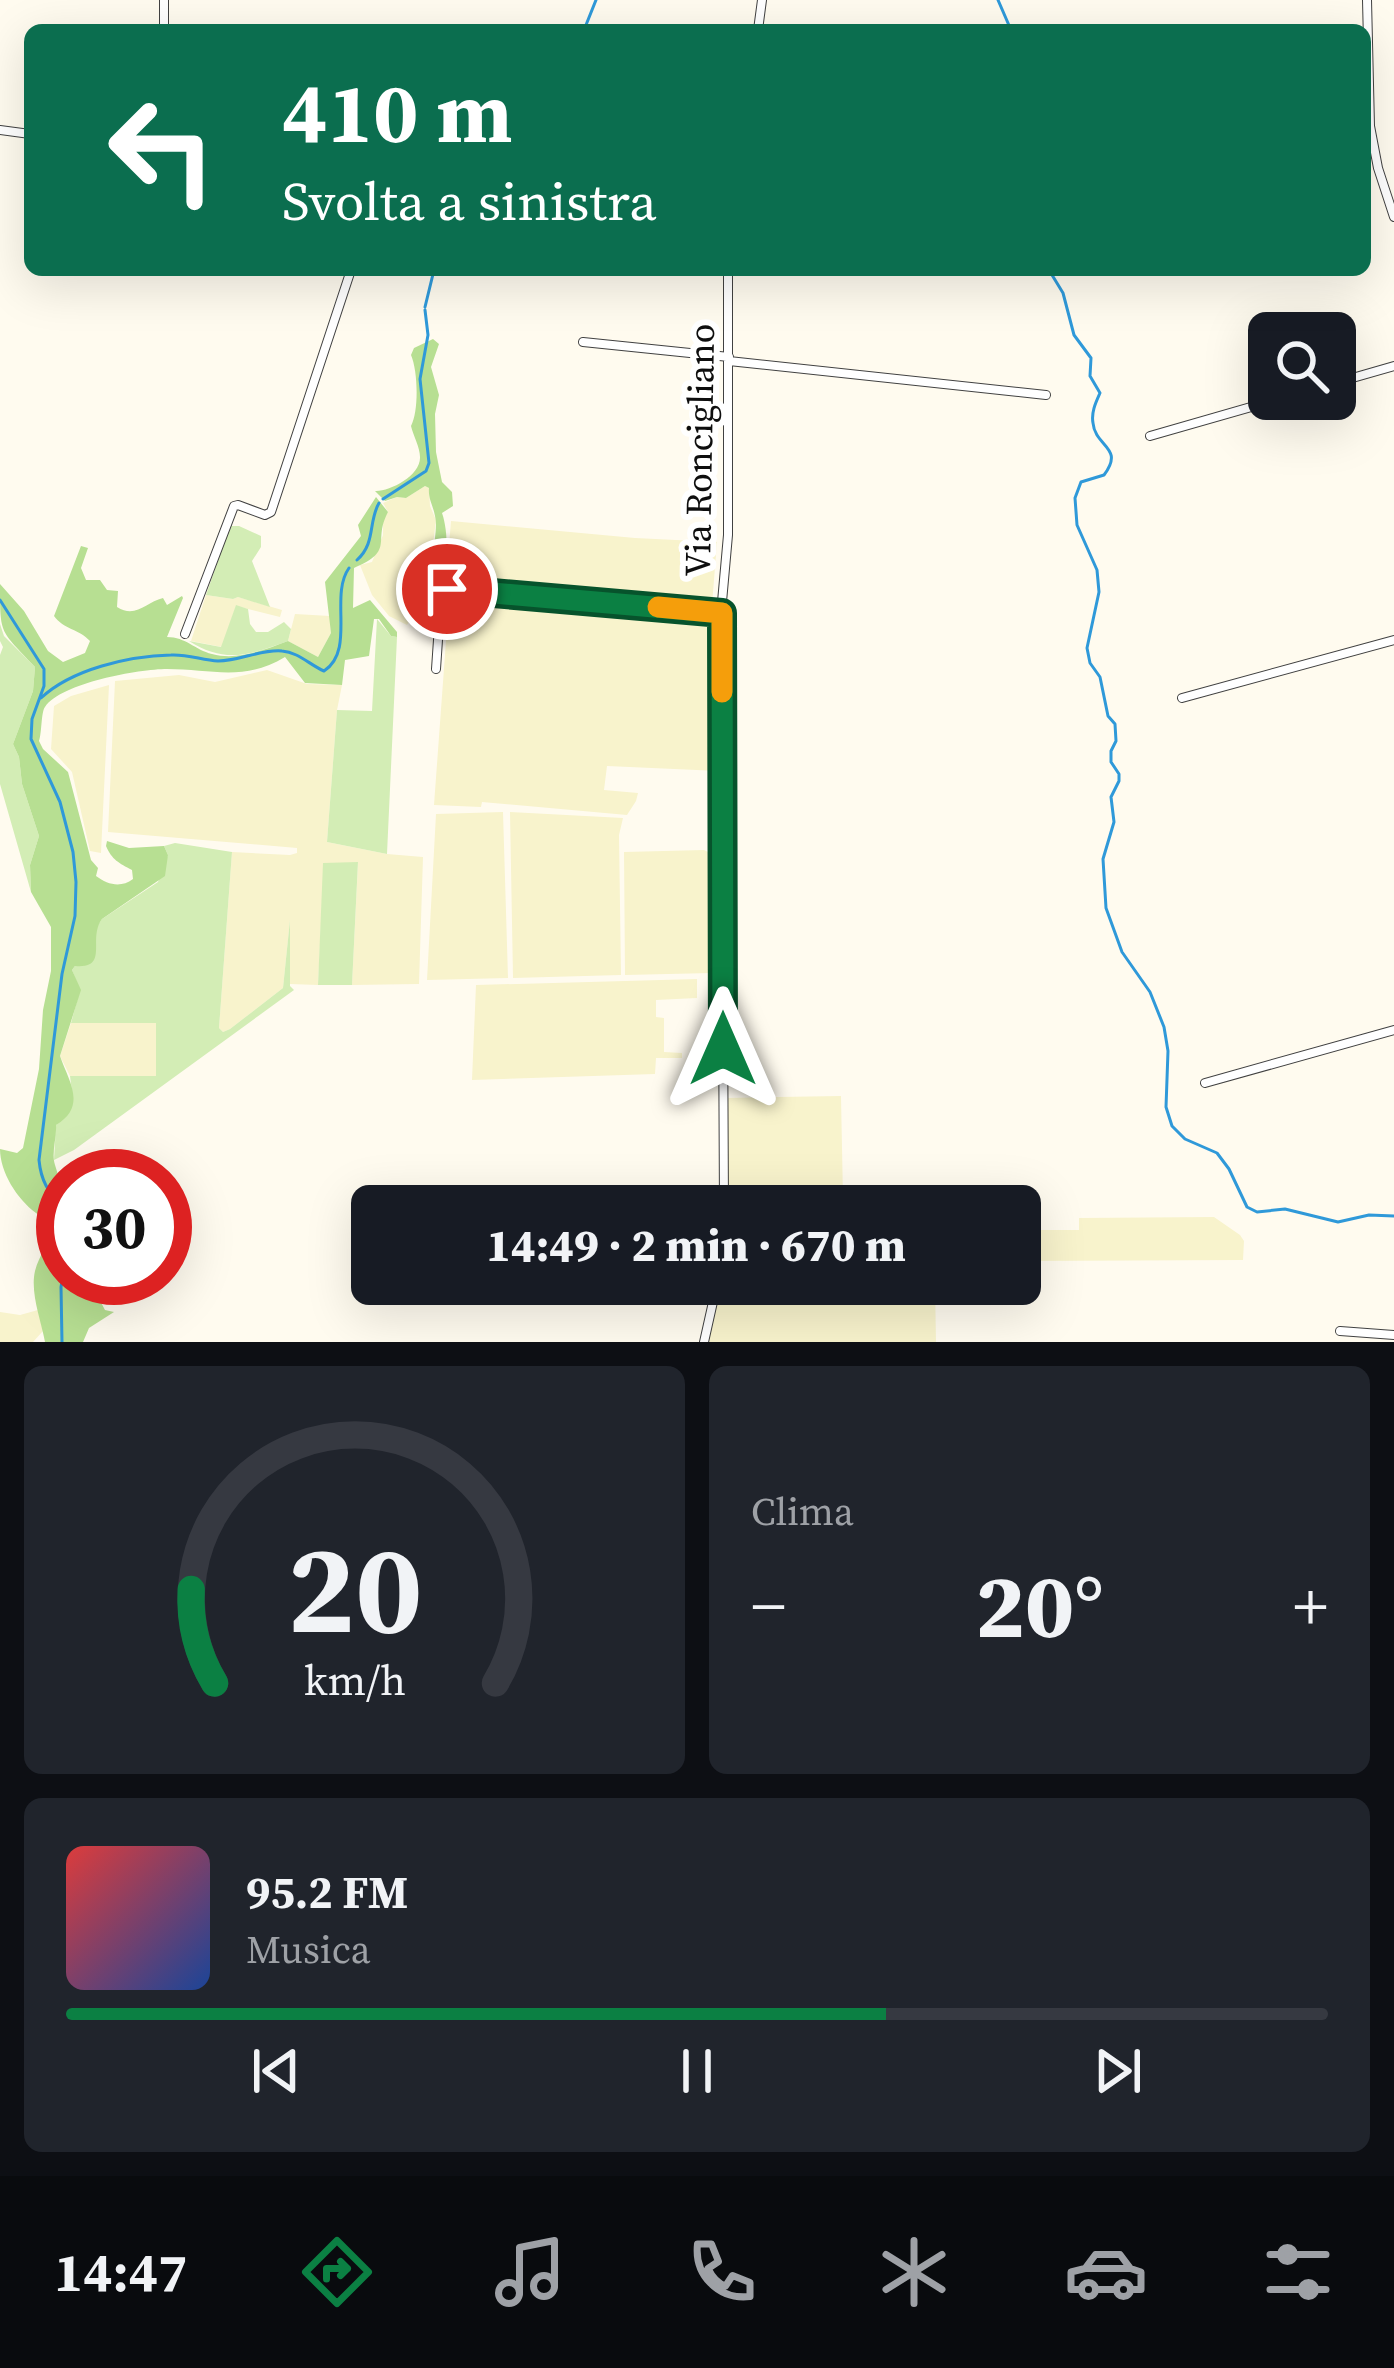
<!DOCTYPE html>
<html lang="it">
<head>
<meta charset="utf-8">
<style>
	:root { --surface:#171b24; --page:#20242c; --text:#f1f3f6; --muted:#9ea1a6; --line:#363941; --accent:#0b8043 }
	body { margin:0; font-family:"Source Serif 4",serif; background:var(--page); color:var(--text); height:100vh; display:flex; flex-direction:column; font-size:45px; white-space:nowrap }
	* { box-sizing:border-box; margin:0 }
	p { font-size:39px; color:var(--muted) }
	.icon { flex:none; width:66px; height:66px; fill:none; stroke:currentColor; stroke-width:2; stroke-linecap:round; stroke-linejoin:round }
	.map { position:relative; height:1342px; overflow:hidden }
	.sheet { display:flex; flex-direction:column; gap:24px; padding:24px; background:#0d0f14; flex:1 }
	.sheet>* { flex:none }
	.hud { position:absolute; left:24px; top:24px; width:1347px; height:252px; border-radius:18px; box-shadow:0 12px 48px #0002; background:#0b6e4f; color:#fff; overflow:hidden }
	.controls { position:absolute; left:1248px; top:312px; display:grid; gap:24px }
	.controls a { display:grid; place-items:center; width:108px; height:108px; border-radius:18px; background:var(--surface); box-shadow:0 12px 48px #0002; font-size:60px }
	.speed { position:absolute; left:36px; top:1149px; display:flex; gap:24px; font-size:60px; font-weight:700; text-align:center }
	.speed>* { display:grid; place-content:center; width:156px; height:156px; border-radius:50%; background:var(--surface); box-shadow:0 12px 48px #0002; line-height:1 }
	.speed .limit { border:18px solid #d22; background:#fff; color:#111 }
	.pin { position:absolute; display:grid; place-items:center; width:102px; height:102px; color:#fff; margin:-51px; border:6px solid #fff; border-radius:50%; box-shadow:0 3px 12px #0007 }
	.me { position:absolute; width:132px; margin:-66px; rotate:0deg; stroke-linejoin:round; filter:drop-shadow(0 0 9px #0008) }
	.turn { display:flex; align-items:center; gap:42px; height:252px; padding:0 60px; font-size:54px }
	.turn .icon { width:156px; height:156px; stroke-width:2.5 }
	.turn b { display:block; font-size:84px; line-height:102px }
	.big { font-size:90px; font-weight:800; line-height:1.1 }
	.sheet .tile { flex:1; display:flex; flex-direction:column; justify-content:center; gap:18px; min-width:0; padding:0 42px; border-radius:18px; background:var(--page) }
	.sheet .dial { align-items:center; gap:0 }
	.dial svg { height:312px; overflow:visible; fill:none; stroke:var(--line); stroke-width:7; stroke-linecap:round; text-anchor:middle }
	.dial text { fill:var(--text); stroke:none }
	.song { display:flex; align-items:center; gap:36px }
	.cover { width:144px; height:144px; border-radius:18px; background:linear-gradient(135deg,hsl(0 70% 55%),hsl(220 70% 35%)) }
	.played { height:12px; border-radius:6px; background:linear-gradient(90deg,var(--accent) 65%,var(--line) 65%) }
	.keys { display:flex; justify-content:space-around; direction:ltr }
	.heat { display:flex; justify-content:space-between; align-items:center; font-size:66px; direction:ltr }
	.sheet .tiles { flex:1; display:grid; gap:24px; grid-template-columns:1fr 1fr }
	.tile:last-child { grid-column:span 2 }
	.trip { position:absolute; left:351px; top:1185px; width:690px; height:120px; border-radius:18px; background:var(--surface); box-shadow:0 12px 48px #0002; font-weight:800; line-height:120px; text-align:center }
	.dock { display:flex; height:192px; justify-content:space-around; align-items:center; background:#090b0e; color:var(--muted) }
	.dock .icon { width:84px; height:84px }
	.dock .current { color:var(--accent) }
	.dock b { font-size:54px; color:var(--text) }
	.map>svg:first-child { display:block }
	.farmland { fill:#f8f3cc }
	.green { fill:#d3edb5 }
	.forest { fill:#b7df92 }
	.lines { fill:none; stroke-linecap:round; stroke-linejoin:round }
	.stream { stroke:#2f99d9; stroke-width:3 }
	.minor-casing { stroke:#414141; stroke-width:10 }
	.minor { stroke:#fff; stroke-width:8 }
	.route-casing { stroke:#07532c; stroke-width:30 }
	.route { stroke:#0b8043; stroke-width:21 }
	.slow { stroke:#f59e0b; stroke-width:21 }
	.labels { text-anchor:middle; stroke-width:12; stroke-linejoin:round; paint-order:stroke }
	.street-label { font-size:36px; fill:#0e0e0e; stroke:#fff }
</style>
</head>
<body>
<div class="map">
<svg width="1394" height="1342" viewBox="0 0 1394 1342">
	<rect width="100%" height="100%" fill="#fffbef"/>
	<path class="farmland" d="M425,486L429,488L430,506L436,520L433,544L434,556L437,559L429,586L407,625L389,616L372,595L360,565L372,562L383,535V518L388,512L383,503L397,497L406,498Z
		M451,521L635,538L717,542L712,605L446,582Z
		M469,593L718,617L719,771L607,766L604,790L638,793L636,801L627,815L482,802L481,807L434,805L449,600H468Z
		M206,595L233,599L238,597L282,610L280,617L236,606L222,647L191,641Z
		M295,614L330,616L331,633L318,657L288,641Z
		M267,670L307,684L342,685L337,710L327,842L387,854L423,857L419,984L352,985L358,863H324L318,985L290,984V920L283,988L230,1029L223,1032L219,1028L232,852L290,855L297,853V848L108,832L115,681L179,675L215,682Z
		M109,685L101,853L90,851L72,772L51,749L54,706L71,696Z
		M503,812L508,978L427,980L436,814Z
		M510,812L623,818L619,835L621,975L513,978Z
		M704,850L708,852L712,973L625,975L624,852Z
		M697,979V998L656,1000V1017L664,1018V1052L682,1053V1058H656L655,1074L472,1080L476,985Z
		M71,1023H156V1077L70,1076L60,1056Z
		M841,1096L843,1199L848,1204L900,1206H726V1098Z
		M1214,1217L1240,1235L1244,1241L1243,1260L1020,1261L1022,1230H1079V1218Z
		M720,1284H935L936,1342H707Z
		M38,1310L43,1331L33,1342H0V1312L20,1315Z"/>
	<path class="green" d="M230,526H239L261,536V547L252,561L270,607L238,597L233,599L206,595Z
		M236,605L248,609L250,624L256,632H268L284,622L291,629L288,641C250,655 225,664 189,641L221,647Z
		M377,619L391,636L397,637L387,854L327,842L337,710L372,711Z
		M0,624L4,636L35,667L33,691L13,744L19,757L22,784L39,836L30,865L31,892L0,784V655L3,647L0,641Z
		M175,843L232,852L219,1028L223,1032L230,1029L283,988L290,920V986L294,990L74,1150L54,1160L56,1125L73,1100L70,1076H156V1023H71L80,990L72,970L75,966H83L96,927L102,919L158,882L168,855L164,846Z
		M358,862L352,985H318L323,863Z"/>
	<path class="forest" d="M433,339L439,344L431,367L439,395L435,414L436,452L442,482L452,492L453,506L442,513C449,533 447,563 444,584L432,589L429,586L436,559L434,556C433,543 438,528 435,516C433,505 428,499 429,488L425,486L406,498L397,497L385,501L375,491C389,492 421,476 420,457C420,447 413,435 411,426C419,411 418,371 411,355L414,348Z
		M376,497L388,512C372,542 396,550 354,568L353,608L370,600L397,632V637L391,636L379,619H374L369,656L345,660L342,685L305,683L285,657C244,682 211,669 167,669C139,669 61,683 45,707C41,712 42,732 39,741L43,749L68,772L91,860L98,868L96,876C108,885 121,888 133,879L132,870C119,863 112,860 106,846L107,841L129,848L164,846L168,855L165,876L102,919C87,939 110,969 75,966L72,970L81,990L60,1056C68,1080 88,1106 56,1125C57,1138 51,1153 55,1165C58,1175 61,1184 63,1193V1278H103C96,1291 98,1297 105,1310L114,1312L89,1328L83,1342H45C41,1320 30,1293 35,1271C39,1255 51,1241 54,1224C48,1220 41,1217 36,1213C17,1199 0,1172 0,1149L17,1153L23,1148L39,1069L43,1010L51,971V927L31,892L30,865L39,836L22,784L19,757L13,744L33,691L35,667C0,629 0,637 0,584L24,611L48,651L63,662L85,653L90,641C79,629 63,629 54,616L81,546L88,548L81,568L86,580H100L107,590L118,591L117,607C136,619 146,602 163,598L167,605L182,596L183,598L167,637C186,637 195,650 212,654C237,661 264,650 288,641L318,657L331,633L325,582L361,536L358,525Z"/>
	<g class="lines">
		<path class="stream" d="M998,0L1011,30
			M584,30L596,0
			M1049,270L1063,293L1074,335L1091,358L1090,376L1100,393C1096,402 1091,412 1093,423C1095,447 1125,447 1104,475L1081,482L1075,498L1077,525L1097,570L1099,592L1087,648L1090,663L1100,677L1108,716L1115,724L1116,741L1111,751V762L1119,774V781L1111,797L1114,822L1103,859L1106,908L1122,952L1150,992L1164,1027L1168,1051L1166,1107L1172,1126L1185,1139L1217,1153L1229,1169L1247,1207L1257,1212L1285,1209L1338,1222L1369,1215L1394,1216
			M425,307L434,270
			M383,499L426,471L429,463L420,379L428,335L425,310
			M357,560C376,543 368,522 379,503
			M0,600L44,669V686L32,719L31,739L60,802L73,852L76,882L75,916L62,974L39,1160C41,1181 48,1192 63,1207
			M41,698C72,669 129,656 171,655C187,654 202,660 218,661C240,661 261,649 282,651C298,652 310,665 324,671C356,650 329,596 349,568
			M62,1342L61,1287L63,1276"/>
		<g class="minor-casing">
			<path id="minor" d="M1367,0L1370,126L1378,168L1394,217
				M164,30V0
				M758,30L762,0
				M0,130L30,134
				M583,342L729,357
				M729,361L1046,395
				M1335,383L1394,366
				M1150,436L1279,399
				M185,634L234,506L238,505L265,515L271,512L351,270
				M436,669L441,596L447,589L721,613
				M1182,698L1394,640
				M1205,1083L1394,1030
				M724,1206L721,613L728,535V270
				M1340,1331L1394,1335
				M704,1342L717,1284"/>
		</g>
		<use href="#minor" class="minor"/>
	</g>
	<g class="lines">
		<g class="route-casing">
			<path id="route" d="M447,589L722,613L723,1049"/>
		</g>
		<use href="#route" class="route"/>
		<path class="slow" d="M658,607L722,613V692"/>
	</g>
	<g class="labels">
		<g class="street-label">
			<text transform="translate(699 450) rotate(-89)" y="13">Via Roncigliano</text>
		</g>
	</g>
</svg>
<div class="controls">
<a><svg class="icon" aria-label="search" viewBox="0 0 24 24"><circle cx="10" cy="10" r="6"/><path d="M15 15l6 6"/></svg></a>
</div>
<div class="speed"><div class="limit">30</div></div>
<div class="pin" style="left:447px;top:589px;background:#d93025"><svg class="icon" aria-label="arrive" viewBox="0 0 24 24"><path d="M6 21V4h12l-3 4 3 4H6"/></svg></div>
<svg class="me" style="left:723px;top:1049px" viewBox="-20 -20 40 40"><path d="M0-17L14 15 0 8-14 15z" fill="#0b8043" stroke="#fff" stroke-width="4"/></svg>
<div class="trip">14:49 · 2 min · 670 m</div>
<div class="hud">
<div class="turn"><svg class="icon" aria-label="left" viewBox="0 0 24 24"><path d="M17 20v-9H6M10 6l-5 5 5 5"/></svg><div><b>410 m</b>Svolta a sinistra</div></div>
</div>
</div>
<section class="sheet">
<div class="tiles">
<div class="tile dial"><svg viewBox="0 0 100 80">
<path d="M14 69A42 42 0 1 1 86 69"/>
<path d="M14 69A42 42 0 0 1 8 45" stroke="#0b8043"/>
<text x="50" y="56" font-size="32" font-weight="700">20</text>
<text x="50" y="72" font-size="11">km/h</text>
</svg></div>
<div class="tile"><p>Clima</p>
<div class="heat"><a>−</a><b class="big">20°</b><a>+</a></div>
</div>
<div class="tile">
<div class="song"><i class="cover"></i><div><b>95.2 FM</b><p>Musica</p></div></div>
<div class="played"></div>
<div class="keys"><svg class="icon" aria-label="previous" viewBox="0 0 24 24"><path d="M18 5L8 12l10 7zM5 5v14"/></svg><svg class="icon" aria-label="pause" viewBox="0 0 24 24"><path d="M8 5v14M16 5v14"/></svg><svg class="icon" aria-label="next" viewBox="0 0 24 24"><path d="M6 5l10 7-10 7zM19 5v14"/></svg></div>
</div>
</div>
</section>
<nav class="dock">
<b>14:47</b>
<svg class="icon current" aria-label="directions" viewBox="0 0 24 24"><path d="M12 3l9 9-9 9-9-9zM9 14v-3h6M13 9l2 2-2 2"/></svg>
<svg class="icon" aria-label="music" viewBox="0 0 24 24"><path d="M9 18V5l10-2v13"/><circle cx="6" cy="18" r="3"/><circle cx="16" cy="16" r="3"/></svg>
<svg class="icon" aria-label="phone" viewBox="0 0 24 24"><path d="M5 4h4l2 5-3 2q2 4 5 5l2-3 5 2v4C11 20 4 13 5 4z"/></svg>
<svg class="icon" aria-label="climate" viewBox="0 0 24 24"><path d="M12 3v18M4 7l16 10M4 17L20 7"/></svg>
<svg class="icon" aria-label="car" viewBox="0 0 24 24"><path d="M5 17H2v-5l4-1 3-4h7l3 4 3 1v5h-3M9 17h6M6 11h13"/><circle cx="7" cy="17" r="2"/><circle cx="17" cy="17" r="2"/></svg>
<svg class="icon" aria-label="filters" viewBox="0 0 24 24"><path d="M4 7h16M4 17h16"/><circle cx="9" cy="7" r="2"/><circle cx="15" cy="17" r="2"/></svg>
</nav>
</body>
</html>
